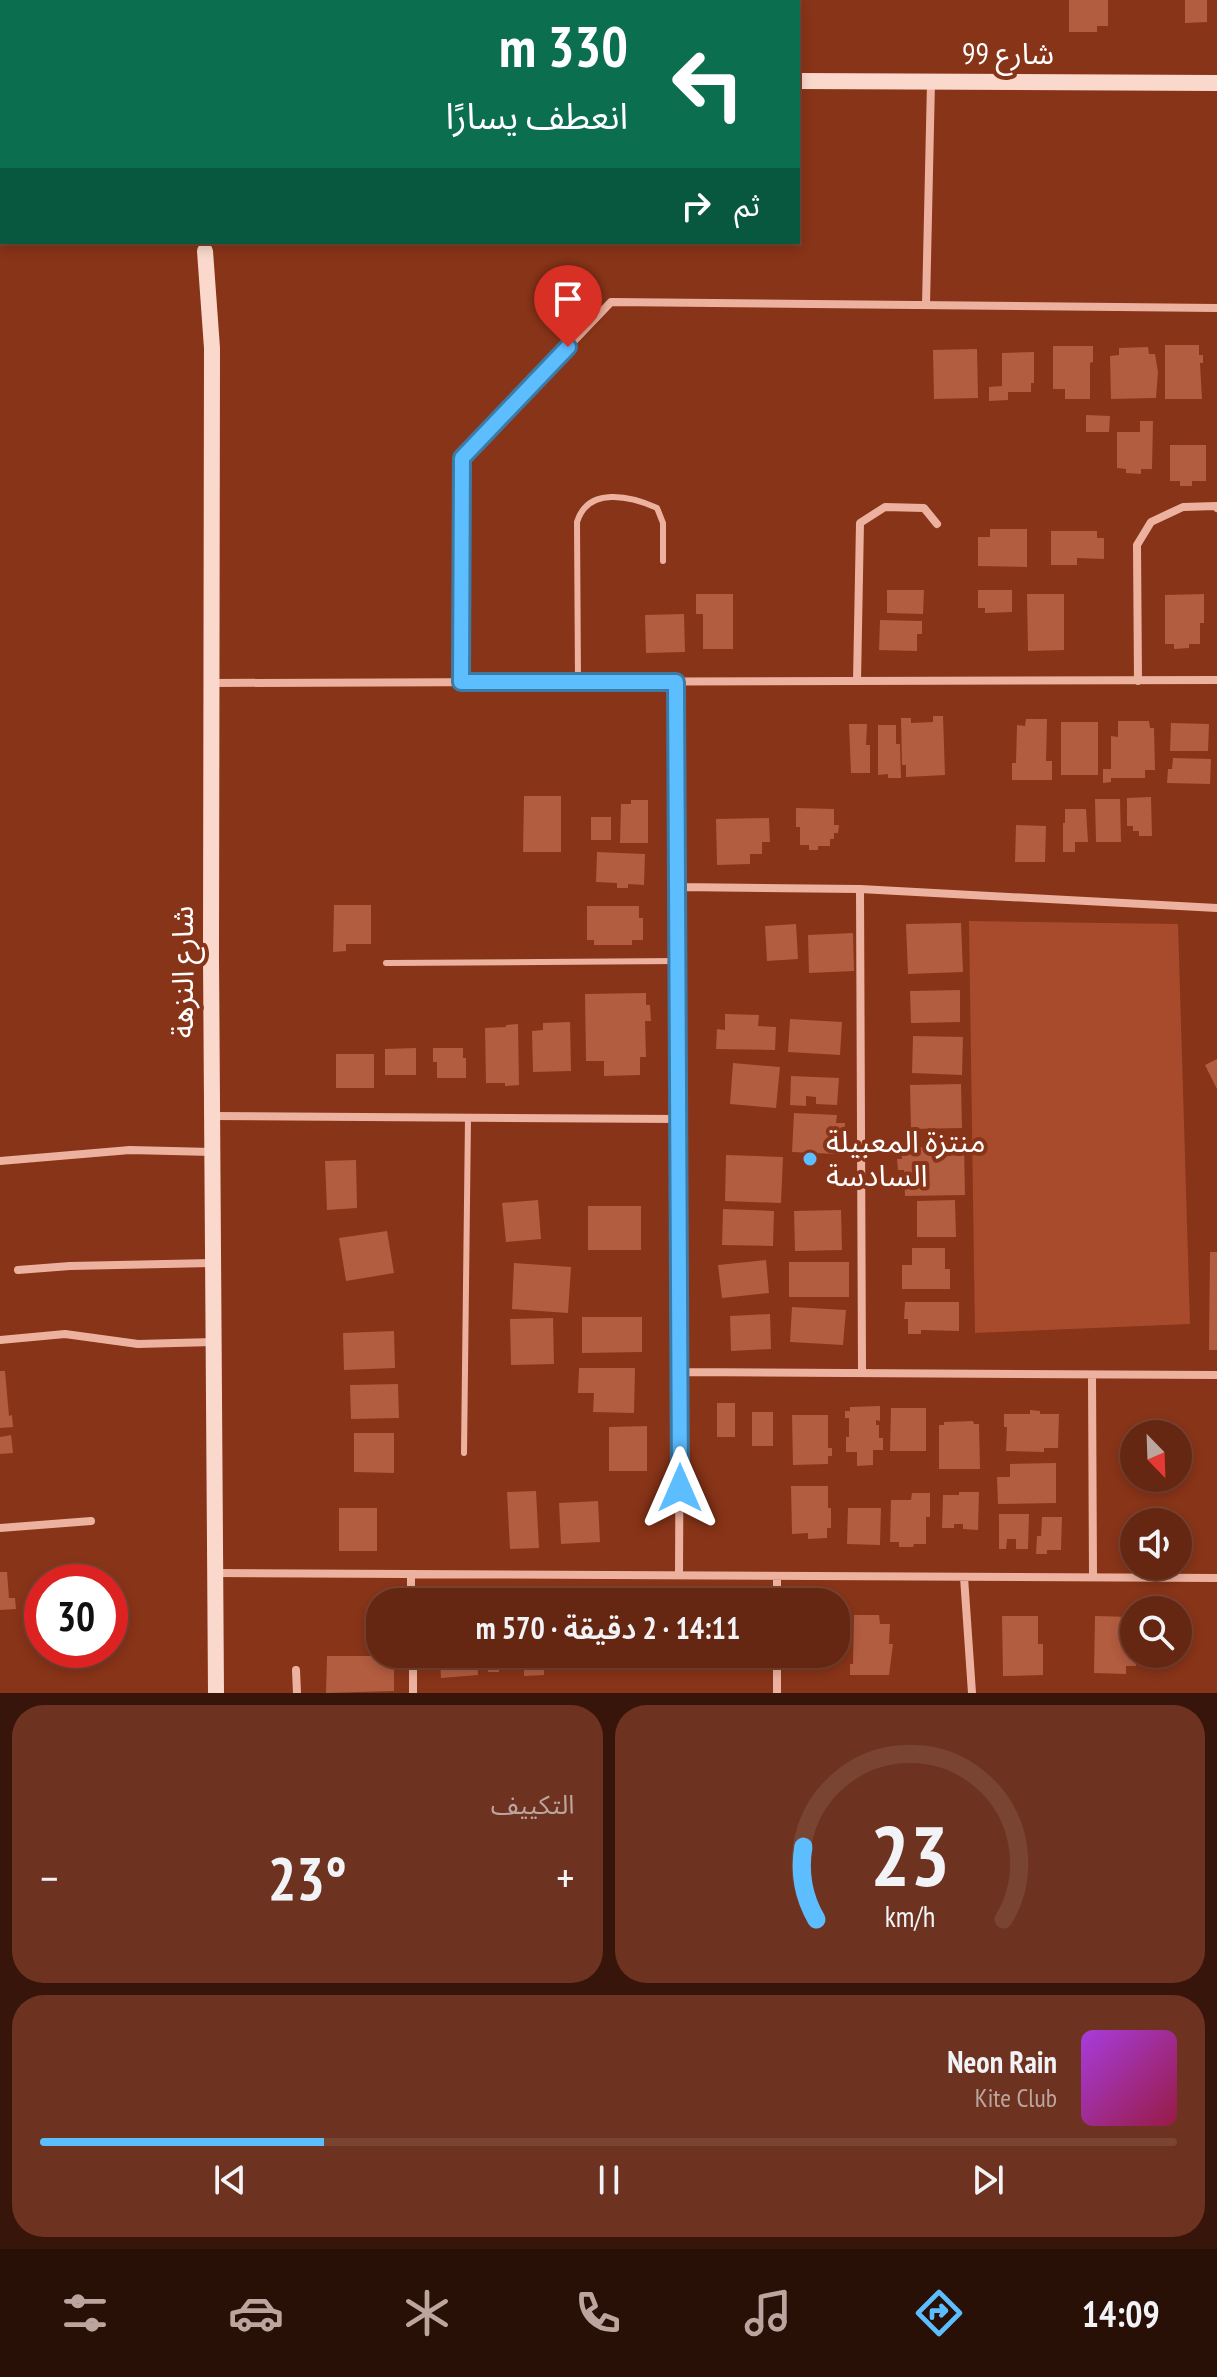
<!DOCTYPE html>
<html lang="ar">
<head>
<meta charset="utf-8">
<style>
	:root { --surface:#662712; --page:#6e3320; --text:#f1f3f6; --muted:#bca59f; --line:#794432; --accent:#5cbdff }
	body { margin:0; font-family:"PT Sans Narrow","Noto Sans Arabic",sans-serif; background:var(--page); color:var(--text); direction:rtl; height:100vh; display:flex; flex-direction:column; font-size:30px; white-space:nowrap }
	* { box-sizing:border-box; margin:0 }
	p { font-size:26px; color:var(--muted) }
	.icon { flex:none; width:44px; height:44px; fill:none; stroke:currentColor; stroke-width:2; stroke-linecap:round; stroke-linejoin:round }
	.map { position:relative; height:1693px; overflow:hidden; direction:ltr }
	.side { display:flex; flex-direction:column; gap:12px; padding:12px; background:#38150a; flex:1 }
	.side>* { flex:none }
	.top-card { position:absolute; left:0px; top:0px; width:800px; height:244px; box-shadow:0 4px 12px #0003,0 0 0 2px var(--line); direction:rtl; background:#0b6e4f; color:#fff; overflow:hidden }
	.needle { width:52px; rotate:157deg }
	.fabs { position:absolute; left:1120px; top:1420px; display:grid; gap:16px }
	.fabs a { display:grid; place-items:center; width:72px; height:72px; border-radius:50%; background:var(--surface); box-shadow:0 4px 12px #0003,0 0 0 2px var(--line); font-size:40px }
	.speed { position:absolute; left:24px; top:1564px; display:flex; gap:16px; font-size:40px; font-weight:700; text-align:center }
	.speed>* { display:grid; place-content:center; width:104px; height:104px; border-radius:50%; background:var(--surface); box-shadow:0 4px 12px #0003,0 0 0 2px var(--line); line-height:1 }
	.speed .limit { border:12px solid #d22; background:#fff; color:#111 }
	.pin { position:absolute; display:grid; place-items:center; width:68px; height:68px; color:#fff; margin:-82px -34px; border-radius:50% 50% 50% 0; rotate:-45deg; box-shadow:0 0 8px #0007 }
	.pin .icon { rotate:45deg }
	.me { position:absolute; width:88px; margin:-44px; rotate:0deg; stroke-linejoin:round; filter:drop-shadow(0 0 6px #0008) }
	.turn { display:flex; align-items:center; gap:28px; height:168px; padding:0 40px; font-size:36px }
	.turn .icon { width:104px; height:104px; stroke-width:2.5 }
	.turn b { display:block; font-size:56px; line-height:68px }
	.then { display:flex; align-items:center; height:76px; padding:0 40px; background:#0003; gap:16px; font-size:30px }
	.big { font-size:60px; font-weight:600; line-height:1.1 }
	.side .widget { flex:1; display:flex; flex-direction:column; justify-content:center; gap:12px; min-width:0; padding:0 28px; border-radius:32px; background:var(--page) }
	.side .dial { align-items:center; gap:0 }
	.dial svg { height:208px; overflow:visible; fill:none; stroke:var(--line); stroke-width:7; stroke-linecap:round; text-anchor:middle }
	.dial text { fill:var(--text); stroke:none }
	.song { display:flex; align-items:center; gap:24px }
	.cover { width:96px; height:96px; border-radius:12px; background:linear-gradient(135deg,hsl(280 70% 55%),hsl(340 70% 35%)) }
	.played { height:8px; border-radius:4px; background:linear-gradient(90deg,var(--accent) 25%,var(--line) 25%) }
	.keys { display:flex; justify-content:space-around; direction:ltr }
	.heat { display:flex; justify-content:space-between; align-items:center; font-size:44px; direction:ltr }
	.side .tiles { flex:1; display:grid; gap:12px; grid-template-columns:1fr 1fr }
	.widget:last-child { grid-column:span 2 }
	.trip { position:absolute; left:366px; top:1588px; width:484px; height:80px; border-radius:32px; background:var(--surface); box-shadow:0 4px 12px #0003,0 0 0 2px var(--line); font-weight:600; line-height:80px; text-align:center; direction:rtl }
	.menu { display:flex; height:128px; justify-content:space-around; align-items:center; background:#291007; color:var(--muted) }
	.menu .icon { width:56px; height:56px }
	.menu .active { color:var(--accent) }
	.menu b { font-size:36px; color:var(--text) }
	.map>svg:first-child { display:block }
	.green { fill:#a84b2d }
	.building { fill:#b25c40 }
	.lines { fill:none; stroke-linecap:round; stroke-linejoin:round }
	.lane { stroke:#edb29f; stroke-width:6 }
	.street { stroke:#edb29f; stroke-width:8 }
	.secondary { stroke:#fad8cc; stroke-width:16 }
	.route-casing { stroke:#3c7ba6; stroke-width:20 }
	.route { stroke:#5cbdff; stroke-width:14 }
	.poi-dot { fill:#5cbdff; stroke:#883418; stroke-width:3 }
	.labels { text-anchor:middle; stroke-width:8; stroke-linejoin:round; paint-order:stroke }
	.street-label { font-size:30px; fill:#fff; stroke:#883418 }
	.poi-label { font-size:30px; fill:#fff; stroke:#883418; text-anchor:start }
</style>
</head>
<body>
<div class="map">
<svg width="1217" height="1693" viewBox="0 0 1217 1693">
	<rect width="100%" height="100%" fill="#883418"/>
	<path class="green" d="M969,921L1178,924L1190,1324L975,1333Z"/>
	<path class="building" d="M1069,0H1108V26H1097V32H1069Z
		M1185,0H1207V22L1185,23Z
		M1165,345H1199V355H1203V363H1200L1202,399H1165Z
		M1053,346H1093V362L1090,363V399H1065V389H1053Z
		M1148,347L1149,354H1155L1158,372L1156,398L1111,399L1110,356L1119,355V348Z
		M977,349L978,398L934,399L933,350Z
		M1034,352V383H1031V392H1008V400L989,401V387L1002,386V353Z
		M1086,415L1110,416L1109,432H1086Z
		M1140,421H1153L1152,469H1141V474L1126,473V469L1117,468V432H1140Z
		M1170,445H1206V481H1192V486H1180V481H1170Z
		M990,529H1027V567L978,566V537H990Z
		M1051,531H1097V538H1104V559L1077,558V565H1051Z
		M887,590H924L923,614L887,613Z
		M978,590H1012V612L985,613V608H978Z
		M696,594H733V649H703V614H696Z
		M1027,594H1064V650L1028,651Z
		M1204,594V623H1200V644H1189V648L1174,649V644H1165V595Z
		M684,614L685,652L646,653L645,615Z
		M880,620L922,621V634H917V651L879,650Z
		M933,716H943L945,775L906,777V765H902L901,718H911V723L933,722Z
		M1026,719H1047L1046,761H1052V780H1012V763H1016L1017,725L1025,726Z
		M1118,721H1149L1150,728H1154L1155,770H1145V778H1111V782L1103,783V769H1111V736L1118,737Z
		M1061,722H1098V775H1061Z
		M1171,723L1209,724L1208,751H1170Z
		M849,724H867L866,745H870V773H851Z
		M878,725H896V744H900L901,778H888V774L878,775Z
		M1173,758L1211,759L1210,784L1167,783L1168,769H1172Z
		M524,796H561V852H523Z
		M1151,797L1152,836H1139V831H1133V826H1127V798Z
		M1095,799H1120L1121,842H1096Z
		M631,800H648V843H620L621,804H631Z
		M796,808L834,809V825H839L838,833H834V839H830V846H818V850H809V845H800V827H796Z
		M1065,809H1086L1088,842H1075V852H1063V823H1065Z
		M591,817H611V840H591Z
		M769,818L770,842H762V854H750V864L717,865L716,819Z
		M1016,825L1046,826L1045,862H1015Z
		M597,852L645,854L644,885L628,884V888H617V883L596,882Z
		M334,905H371V944H346V951L333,952Z
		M587,906H639V918H643V940H632V945H594V940H587Z
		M961,923L963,972L908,974L906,924Z
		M796,924L798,959L767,961L765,926Z
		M853,933L854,971L809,973L808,935Z
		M960,990V1022L911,1023L910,991Z
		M646,993V1005H650L651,1021H645L646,1057H640V1075L604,1076V1061H586L585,994Z
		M725,1014L759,1015L758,1026L776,1027L775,1050L716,1049L717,1029L725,1030Z
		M790,1019L842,1022L840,1055L788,1052Z
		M570,1022L571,1071L533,1072L532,1031L543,1030V1023Z
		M518,1024L519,1085L505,1086V1083H486L485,1028L506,1027V1025Z
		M913,1036L963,1037L962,1075L912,1073Z
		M416,1048V1075H385V1049Z
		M433,1048H463V1058H466V1078H437V1062H433Z
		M336,1054H374V1088H336Z
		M1217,1059V1089L1205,1065Z
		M733,1063L780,1067L776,1108L730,1104Z
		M791,1076L839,1078L837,1105L816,1104V1097L806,1096V1106L790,1105Z
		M961,1084L962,1128L911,1129L910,1085Z
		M794,1113L837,1115L836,1123H845L844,1144H836V1154L792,1152Z
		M964,1146L965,1195L905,1196L904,1170H898L897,1159H902L901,1148Z
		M726,1155L783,1157L781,1203L725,1201Z
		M356,1160L357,1208L327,1210L325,1161Z
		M538,1200L541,1239L506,1242L502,1203Z
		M955,1200L956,1237H917V1201Z
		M588,1206H641V1250H588Z
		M723,1209L774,1211L773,1246L722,1245Z
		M841,1210L842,1250L795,1251L794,1211Z
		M387,1231L394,1273L346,1281L339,1238Z
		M912,1248H945V1269H950V1289H902V1265H912Z
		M1210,1252H1217V1350H1209Z
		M766,1260L769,1293L722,1298L718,1265Z
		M789,1262H849V1297H789Z
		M514,1263L571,1267L568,1313L512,1309Z
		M905,1302H959V1331L921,1330V1334H908V1319H904Z
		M792,1307L846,1310L843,1345L790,1342Z
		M770,1314L771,1349L731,1351L730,1316Z
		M582,1317H642V1352L582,1353Z
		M553,1318L554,1364L511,1365L510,1319Z
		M394,1331L395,1368L344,1370L343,1333Z
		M579,1368H635L634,1413L593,1412L594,1393H578Z
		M0,1371H5L9,1416L12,1415L13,1427L0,1428Z
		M398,1384L399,1418L351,1419L350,1385Z
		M717,1403H735V1437H717Z
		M880,1406V1421L876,1420V1425H879V1438H883V1450H873V1465L857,1466V1452H846V1437H849V1418H845V1411H850V1407Z
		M891,1408H926V1451H890Z
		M1030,1410L1040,1411V1414H1059L1058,1448H1044V1452L1006,1451L1007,1427H1004V1414H1030Z
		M752,1412H773V1446H752Z
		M792,1415H828V1448H832V1456H828V1464L793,1465Z
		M973,1421L974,1424H979L980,1469H939V1425H944V1422Z
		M647,1426V1471H609V1427Z
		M354,1433H394V1473L354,1472Z
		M11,1435L13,1453L0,1454V1437Z
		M1056,1463V1503L998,1504L997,1477H1010V1464Z
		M791,1486H828V1508H831V1528H827V1538L808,1539V1533L792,1534Z
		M536,1491L539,1548L510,1549L507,1492Z
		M959,1492H979L978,1530L963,1529V1524H954V1528H942L943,1495H959Z
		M912,1493H930V1517H926V1544H914L913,1547H899V1542H890L891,1500H911Z
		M598,1501L600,1542L561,1544L559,1503Z
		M339,1508H377V1551H339Z
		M848,1508H881L880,1545L847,1544Z
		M999,1514H1029L1028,1549H1016V1539H1007L1006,1549H999Z
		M1042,1517H1062L1061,1550H1047V1554H1036L1037,1536H1041Z
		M0,1572H7L9,1598H15L16,1609L0,1610Z
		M854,1615H879L880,1624H890L889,1644H893L889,1675H850V1664H853Z
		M1002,1616H1038V1644H1043V1675L1003,1676Z
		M1095,1616L1132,1617L1131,1642H1134L1136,1666H1126V1674L1094,1673Z
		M443,1654H477L478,1675L441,1678L440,1660H443Z
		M488,1654H522V1662H499V1672H488Z
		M533,1654H566V1666L544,1667V1675L524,1676V1663H533Z
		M580,1654H609V1669L580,1670Z
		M722,1654H752V1664L748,1663V1670L721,1668Z
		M327,1656H394V1691L326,1693Z"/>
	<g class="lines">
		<path class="lane" d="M578,682L577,522C588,486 631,496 657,508L663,523V561
			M386,963L677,961
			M464,1453L468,1118"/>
		<path class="street" d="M560,0V2
			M0,94H2
			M926,305L931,82
			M857,681L860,523L885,507L924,508L937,524
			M1138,681L1137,545L1151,522L1183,507L1216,506L1217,508
			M461,682L462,458L611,302L1217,308
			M676,682L680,1372L679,1575
			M213,683L1217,680
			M677,887L860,889L1217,908
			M860,889L862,1372
			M212,1116L678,1119
			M0,1161L130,1150L212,1152
			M18,1270L70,1266L212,1263
			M0,1340L65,1334L138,1344L213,1342
			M680,1372L1217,1375
			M1092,1375L1093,1577
			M0,1528L91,1521
			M216,1573L1217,1578
			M411,1574V1602
			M777,1576V1602
			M964,1577L972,1693
			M413,1654V1693
			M777,1654V1693
			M296,1670L297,1693"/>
		<path class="secondary" d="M231,0L232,2
			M436,0L438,2
			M162,2L163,0
			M798,81L1217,83
			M205,251L212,348L211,957L216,1693"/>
	</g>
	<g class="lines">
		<g class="route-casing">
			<path id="route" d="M568,347L462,458L461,682H676L680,1488"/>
		</g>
		<use href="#route" class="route"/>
	</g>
	<circle class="poi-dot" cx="810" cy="1159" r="8"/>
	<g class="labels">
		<g class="street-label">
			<text x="1008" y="64">شارع 99</text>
			<text transform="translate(183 972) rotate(-90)" y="10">شارع النزهة</text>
		</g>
		<g class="poi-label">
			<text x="826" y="1152">منتزة المعبيلة<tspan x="826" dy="34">السادسة</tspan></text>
		</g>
	</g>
</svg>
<div class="fabs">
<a><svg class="needle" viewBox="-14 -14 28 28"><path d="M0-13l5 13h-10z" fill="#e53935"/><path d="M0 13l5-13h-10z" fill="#bca59f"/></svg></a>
<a><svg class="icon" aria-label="sound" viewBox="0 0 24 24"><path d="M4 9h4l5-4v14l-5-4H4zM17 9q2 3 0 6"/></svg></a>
<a><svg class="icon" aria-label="search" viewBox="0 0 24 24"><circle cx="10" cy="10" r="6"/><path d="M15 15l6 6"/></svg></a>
</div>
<div class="speed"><div class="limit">30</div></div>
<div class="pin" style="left:568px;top:347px;background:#d93025"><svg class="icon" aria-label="arrive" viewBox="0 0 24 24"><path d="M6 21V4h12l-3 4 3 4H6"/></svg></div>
<svg class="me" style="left:680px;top:1488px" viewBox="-20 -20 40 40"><path d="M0-17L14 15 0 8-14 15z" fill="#5cbdff" stroke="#fff" stroke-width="4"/></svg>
<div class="trip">14:11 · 2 دقيقة · 570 m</div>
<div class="top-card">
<div class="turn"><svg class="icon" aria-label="left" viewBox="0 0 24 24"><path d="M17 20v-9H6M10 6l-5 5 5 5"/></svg><div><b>330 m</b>انعطف يسارًا</div></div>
<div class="then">ثم<svg class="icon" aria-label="right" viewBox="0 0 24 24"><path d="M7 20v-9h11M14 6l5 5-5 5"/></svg></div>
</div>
</div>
<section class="side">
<div class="tiles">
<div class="widget dial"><svg viewBox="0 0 100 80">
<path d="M14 69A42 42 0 1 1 86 69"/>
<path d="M14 69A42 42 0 0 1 9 41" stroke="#5cbdff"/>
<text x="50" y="56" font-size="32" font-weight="700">23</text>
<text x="50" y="72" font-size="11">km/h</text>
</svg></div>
<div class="widget"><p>التكييف</p>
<div class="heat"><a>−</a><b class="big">23°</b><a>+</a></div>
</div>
<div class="widget">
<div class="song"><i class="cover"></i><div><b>Neon Rain</b><p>Kite Club</p></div></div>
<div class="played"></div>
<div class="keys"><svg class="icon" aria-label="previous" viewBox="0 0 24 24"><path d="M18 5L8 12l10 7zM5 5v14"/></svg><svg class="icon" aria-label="pause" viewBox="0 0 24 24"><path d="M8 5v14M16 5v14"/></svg><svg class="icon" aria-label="next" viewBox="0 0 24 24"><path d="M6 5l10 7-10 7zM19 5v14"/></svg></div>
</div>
</div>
</section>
<nav class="menu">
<b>14:09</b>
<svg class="icon active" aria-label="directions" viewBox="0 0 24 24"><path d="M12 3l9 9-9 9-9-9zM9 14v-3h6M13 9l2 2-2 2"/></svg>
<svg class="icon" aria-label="music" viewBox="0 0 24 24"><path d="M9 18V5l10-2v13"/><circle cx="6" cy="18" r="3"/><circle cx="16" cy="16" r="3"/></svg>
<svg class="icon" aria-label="phone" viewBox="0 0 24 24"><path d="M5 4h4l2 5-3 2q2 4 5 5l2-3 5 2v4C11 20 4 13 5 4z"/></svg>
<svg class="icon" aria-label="climate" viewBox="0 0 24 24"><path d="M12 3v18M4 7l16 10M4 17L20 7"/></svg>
<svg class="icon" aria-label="car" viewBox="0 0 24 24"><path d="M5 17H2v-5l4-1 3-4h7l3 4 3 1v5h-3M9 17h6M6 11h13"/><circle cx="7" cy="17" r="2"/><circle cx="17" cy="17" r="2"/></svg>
<svg class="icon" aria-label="filters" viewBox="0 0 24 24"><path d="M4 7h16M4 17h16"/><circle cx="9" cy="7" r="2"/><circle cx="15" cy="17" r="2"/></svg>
</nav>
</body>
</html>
